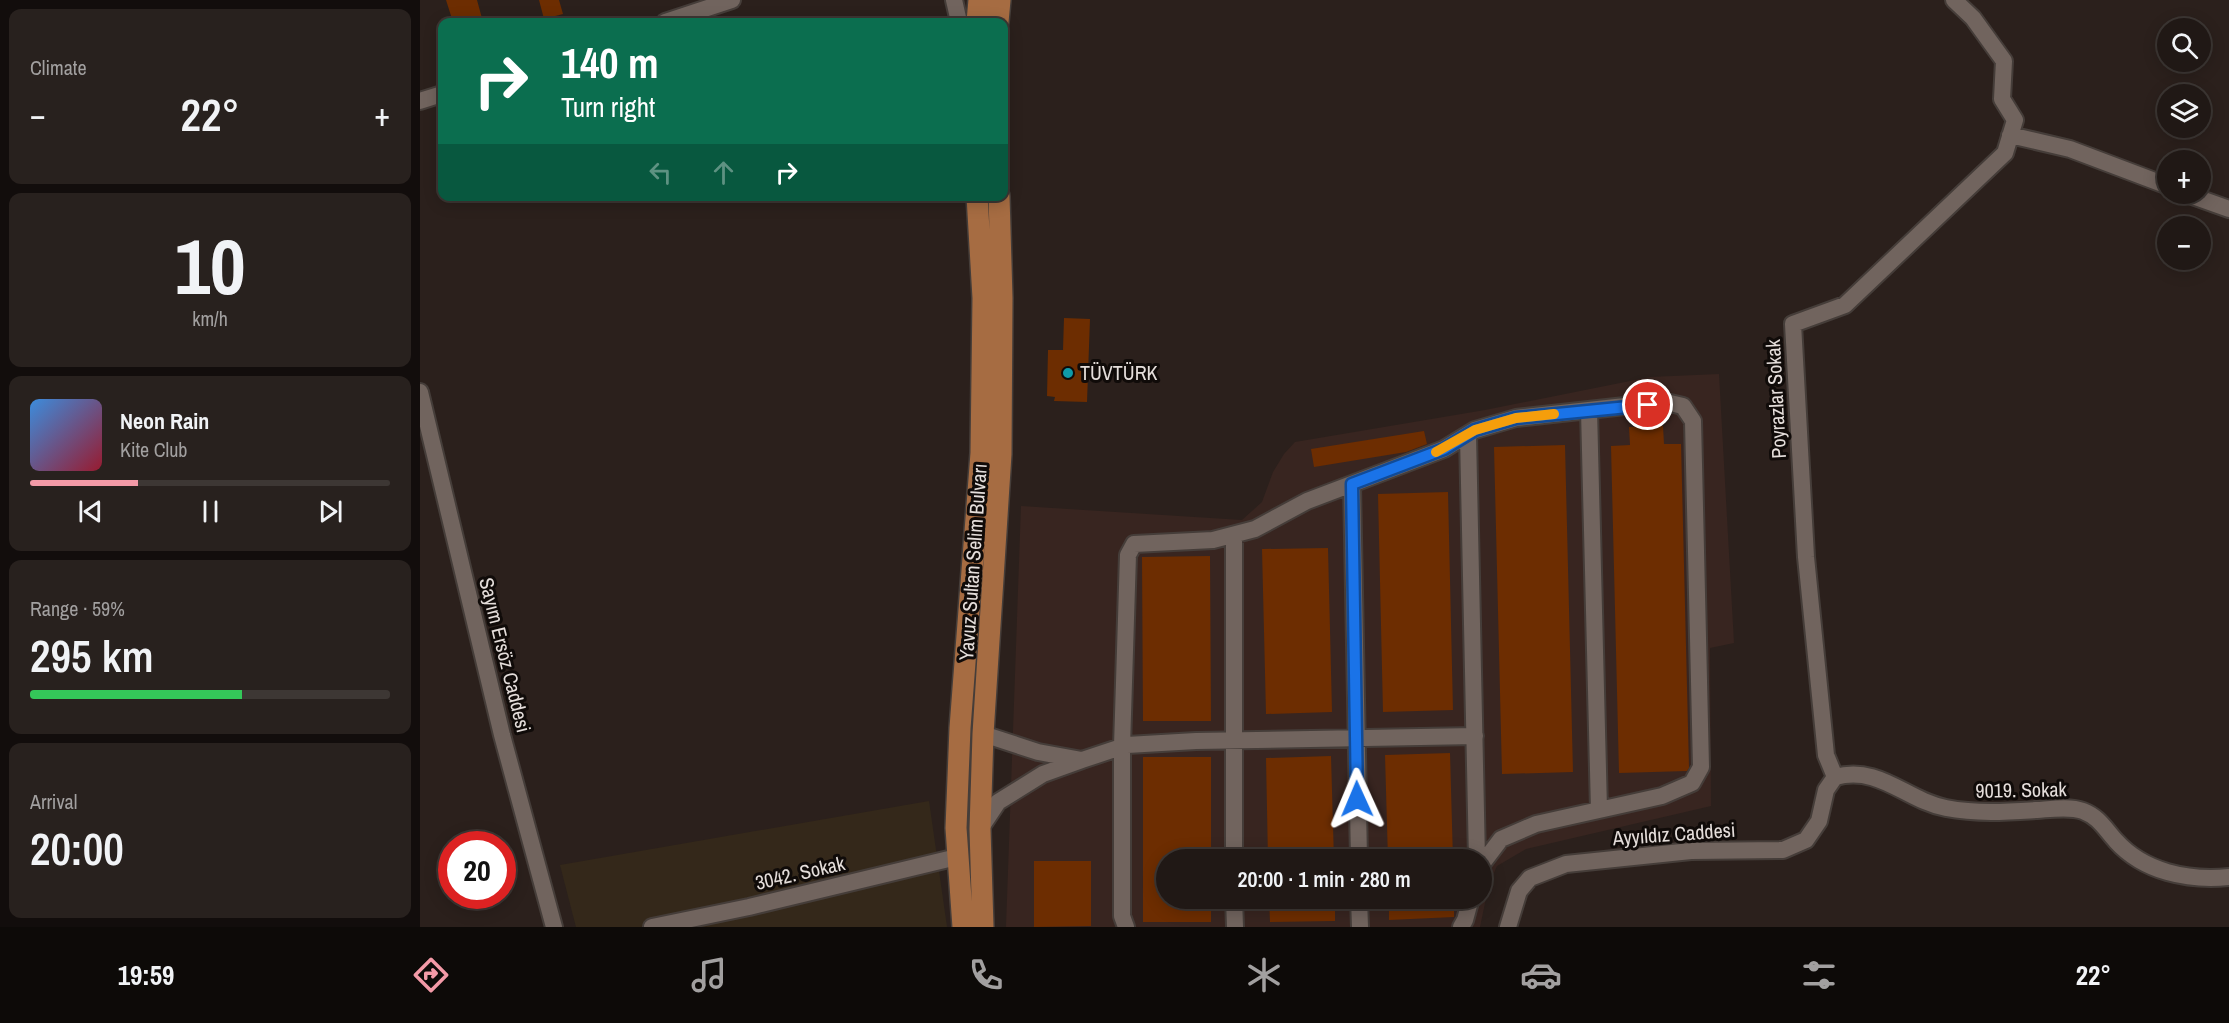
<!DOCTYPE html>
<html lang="en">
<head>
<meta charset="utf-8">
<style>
	:root { --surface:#201815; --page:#28211e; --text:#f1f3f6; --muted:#a2a0a0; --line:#3d3734; --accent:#f39aa7 }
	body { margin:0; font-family:"Archivo Narrow",sans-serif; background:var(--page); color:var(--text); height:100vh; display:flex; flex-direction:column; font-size:22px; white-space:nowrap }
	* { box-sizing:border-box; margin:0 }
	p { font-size:20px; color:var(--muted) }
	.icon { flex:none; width:33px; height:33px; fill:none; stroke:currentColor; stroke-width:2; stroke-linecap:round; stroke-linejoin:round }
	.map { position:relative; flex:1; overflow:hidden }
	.side { display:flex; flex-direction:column; gap:9px; padding:9px; background:#120d0c; width:420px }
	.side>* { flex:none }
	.top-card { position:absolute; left:18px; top:18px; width:570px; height:183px; border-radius:12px; box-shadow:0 3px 15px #0003,0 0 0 2px var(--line); background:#0b6e4f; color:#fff; overflow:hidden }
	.buttons { position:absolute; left:1737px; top:18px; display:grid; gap:12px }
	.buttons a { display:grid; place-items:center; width:54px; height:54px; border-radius:50%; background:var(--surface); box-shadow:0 3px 15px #0003,0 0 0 2px var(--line); font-size:30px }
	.speed { position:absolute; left:18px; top:831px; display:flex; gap:12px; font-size:30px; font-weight:700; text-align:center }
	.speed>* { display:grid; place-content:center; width:78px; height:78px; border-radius:50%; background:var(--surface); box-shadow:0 3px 15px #0003,0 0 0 2px var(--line); line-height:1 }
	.speed .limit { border:9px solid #d22; background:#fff; color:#111 }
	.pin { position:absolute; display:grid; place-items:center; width:51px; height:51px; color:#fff; margin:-26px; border:3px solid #fff; border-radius:50%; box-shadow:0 2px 6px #0007 }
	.me { position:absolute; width:66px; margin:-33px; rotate:359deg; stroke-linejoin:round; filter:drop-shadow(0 0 4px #0008) }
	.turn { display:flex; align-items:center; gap:21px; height:126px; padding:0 24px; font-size:27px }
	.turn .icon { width:78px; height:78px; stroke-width:2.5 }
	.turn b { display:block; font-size:42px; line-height:51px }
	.lanes { display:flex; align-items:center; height:57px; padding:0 24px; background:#0003; justify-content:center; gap:30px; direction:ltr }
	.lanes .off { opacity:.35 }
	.big { font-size:45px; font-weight:600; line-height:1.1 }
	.side .tile { flex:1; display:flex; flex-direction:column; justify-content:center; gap:9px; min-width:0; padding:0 21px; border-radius:12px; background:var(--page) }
	.side .dial { align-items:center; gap:0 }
	.dial b { font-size:78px; line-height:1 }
	.song { display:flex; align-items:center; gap:18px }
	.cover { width:72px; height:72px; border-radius:9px; background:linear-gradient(135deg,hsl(210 70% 55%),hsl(350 70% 35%)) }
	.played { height:6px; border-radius:3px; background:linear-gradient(90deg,var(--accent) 30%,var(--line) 30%) }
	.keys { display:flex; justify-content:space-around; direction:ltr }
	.heat { display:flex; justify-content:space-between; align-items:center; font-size:33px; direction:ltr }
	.charge { height:9px; border-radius:4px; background:linear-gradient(90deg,#34c759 59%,var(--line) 0) }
	.trip { position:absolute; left:736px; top:849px; width:336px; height:60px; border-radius:30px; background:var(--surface); box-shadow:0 3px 15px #0003,0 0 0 2px var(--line); font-weight:600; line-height:60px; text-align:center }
	.dock { display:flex; height:96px; justify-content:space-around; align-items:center; background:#0d0a08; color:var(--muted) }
	.dock .icon { width:42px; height:42px }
	.dock .selected { color:var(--accent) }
	.dock b { font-size:27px; color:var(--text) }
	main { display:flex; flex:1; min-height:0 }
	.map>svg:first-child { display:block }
	.commercial { fill:#382520; fill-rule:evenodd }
	.industrial { fill:#34281a }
	.building { fill:#6d2d01 }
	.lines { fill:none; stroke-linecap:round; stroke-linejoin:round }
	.minor-casing { stroke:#453d39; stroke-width:20 }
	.major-casing { stroke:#453d39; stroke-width:24 }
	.minor { stroke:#71645e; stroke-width:16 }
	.major { stroke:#a66c42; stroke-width:21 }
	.route-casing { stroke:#114b97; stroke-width:15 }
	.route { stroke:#1a73e8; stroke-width:10 }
	.slow { stroke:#f59e0b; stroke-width:10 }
	.culture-dot { fill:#0f9aa8; stroke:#100b09; stroke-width:2 }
	.labels { text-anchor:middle; stroke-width:6; stroke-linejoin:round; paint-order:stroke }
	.poi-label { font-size:20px; fill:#e5dedb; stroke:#100b09; text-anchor:start }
	.street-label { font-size:20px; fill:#e5dedb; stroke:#100b09 }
</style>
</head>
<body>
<main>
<section class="side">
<div class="tile"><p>Climate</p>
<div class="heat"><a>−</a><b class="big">22°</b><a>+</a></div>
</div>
<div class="tile dial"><b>10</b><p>km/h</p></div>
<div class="tile">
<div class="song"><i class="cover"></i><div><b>Neon Rain</b><p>Kite Club</p></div></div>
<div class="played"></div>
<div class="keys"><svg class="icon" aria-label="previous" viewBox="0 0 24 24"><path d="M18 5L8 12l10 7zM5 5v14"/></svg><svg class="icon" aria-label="pause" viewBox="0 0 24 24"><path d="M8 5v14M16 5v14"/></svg><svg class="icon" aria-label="next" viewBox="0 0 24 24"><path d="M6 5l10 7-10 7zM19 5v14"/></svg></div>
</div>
<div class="tile"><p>Range · 59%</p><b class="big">295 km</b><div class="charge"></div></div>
<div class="tile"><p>Arrival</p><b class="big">20:00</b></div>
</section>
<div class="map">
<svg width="1809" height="927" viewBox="0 0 1809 927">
	<rect width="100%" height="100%" fill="#2b201c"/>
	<path class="commercial" d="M1299,374L1314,643L1290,648L1291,806L1106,849L1077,866L1069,884L1060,927H586L601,506L822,520L842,502L853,472L864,454L875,442L1065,410L1230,377ZM747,860H1062V898H747Z"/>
	<path class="industrial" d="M509,801L527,927H156L140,865Z"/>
	<path class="building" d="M26,0H57L63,22H33Z
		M119,0H139L143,14L124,19Z
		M644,318L670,319L667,402L634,401L635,397L627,396L628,350H643Z
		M1243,426L1244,444H1261L1269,768L1267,771L1199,773L1191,446L1210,445L1209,427Z
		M1004,431L1007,444L986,452L894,467L891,449Z
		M1145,445L1153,772L1082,774L1074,447Z
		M1028,492L1033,710L963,712L958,494Z
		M908,548L912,712L846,714L842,549Z
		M790,556L791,721H723L722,557Z
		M1030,753L1033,860H968L965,755Z
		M911,756L914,860H848L846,758Z
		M723,757H791V860H747V898H791V922H723Z
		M614,861H671V926L614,927Z
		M849,898H915V921L850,922Z
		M969,898H1034V917L969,920Z"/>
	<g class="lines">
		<g class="minor-casing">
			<path id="minor" d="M534,0L539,22
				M245,22L312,0
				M0,101L22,94
				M1590,135L1650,149L1748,186
				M1767,194L1809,209
				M0,392L82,735L134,927
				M1169,410L1179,810
				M1048,435L1057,860
				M932,484L939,860
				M662,760L707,745L776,741L1055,736
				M1415,777L1406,755L1386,557L1373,324L1425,305L1585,153L1595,120L1582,99L1584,61L1553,18L1534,0
				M1415,777C1460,765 1485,800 1526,808C1557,814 1586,812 1617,810C1631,809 1650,806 1663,811C1679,817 1685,829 1696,841C1724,872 1768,881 1809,877
				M560,829L578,802L623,774L662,760L618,752L563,734
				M814,860V535
				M814,898L815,927
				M939,898L940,927
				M232,927L329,907L537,857
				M706,927L702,916V746L708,555L714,544L793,540L835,529L887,501L1024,449L1055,430L1096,418L1205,406L1250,403L1263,406L1273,421L1281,767L1272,783L1242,796L1116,824L1081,839L1062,864
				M1041,927L1045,920L1051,898
				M1088,927L1099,891L1110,878L1146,864L1271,851L1363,850L1386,840L1399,821L1406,790L1415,777"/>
		</g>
		<g class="major-casing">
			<path id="major" d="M557,22L559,0
				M578,22L580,0
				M543,927L536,828L540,728L561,453L563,298L557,196
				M563,927L560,829L563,734L581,454L582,298L579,196"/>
		</g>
		<use href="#minor" class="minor"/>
		<use href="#major" class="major"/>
	</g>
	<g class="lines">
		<g class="route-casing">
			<path id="route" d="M937,799L932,484L1024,449L1055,430L1096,418L1228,405"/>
		</g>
		<use href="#route" class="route"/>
		<path class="slow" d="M1016,452L1055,430L1096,418L1134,414"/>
	</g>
	<circle class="culture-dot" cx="648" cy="373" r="6"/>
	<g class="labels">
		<g class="poi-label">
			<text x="660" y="380">TÜVTÜRK</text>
		</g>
		<g class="street-label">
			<text transform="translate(1356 399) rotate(-93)" y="7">Poyrazlar Sokak</text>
			<text transform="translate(553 562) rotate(-86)" y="7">Yavuz Sultan Selim Bulvarı</text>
			<text transform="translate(85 655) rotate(76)" y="7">Sayım Ersöz Caddesi</text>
			<text transform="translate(1601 790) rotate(-1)" y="7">9019. Sokak</text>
			<text transform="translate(1254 834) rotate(-4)" y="7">Ayyıldız Caddesi</text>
			<text transform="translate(380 873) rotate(-13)" y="7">3042. Sokak</text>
		</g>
	</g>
</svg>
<div class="buttons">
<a><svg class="icon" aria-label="search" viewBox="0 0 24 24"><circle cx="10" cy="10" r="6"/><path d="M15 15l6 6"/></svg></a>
<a><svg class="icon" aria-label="layers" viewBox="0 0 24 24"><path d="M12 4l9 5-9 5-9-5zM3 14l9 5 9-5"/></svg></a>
<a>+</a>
<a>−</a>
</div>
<div class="speed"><div class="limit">20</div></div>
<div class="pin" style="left:1228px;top:405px;background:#d93025"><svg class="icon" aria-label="arrive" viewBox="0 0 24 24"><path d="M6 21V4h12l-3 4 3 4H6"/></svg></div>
<svg class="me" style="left:937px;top:799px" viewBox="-20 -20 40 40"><path d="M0-17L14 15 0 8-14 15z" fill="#1a73e8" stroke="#fff" stroke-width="4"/></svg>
<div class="trip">20:00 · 1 min · 280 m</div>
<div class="top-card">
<div class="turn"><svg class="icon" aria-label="right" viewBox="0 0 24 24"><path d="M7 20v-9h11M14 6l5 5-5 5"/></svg><div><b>140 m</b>Turn right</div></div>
<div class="lanes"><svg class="icon off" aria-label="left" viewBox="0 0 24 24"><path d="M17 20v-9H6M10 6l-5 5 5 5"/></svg><svg class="icon off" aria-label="ahead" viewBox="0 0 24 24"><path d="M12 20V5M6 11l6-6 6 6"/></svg><svg class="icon" aria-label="right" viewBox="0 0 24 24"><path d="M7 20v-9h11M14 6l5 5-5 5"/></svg></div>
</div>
</div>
</main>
<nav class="dock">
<b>19:59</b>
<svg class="icon selected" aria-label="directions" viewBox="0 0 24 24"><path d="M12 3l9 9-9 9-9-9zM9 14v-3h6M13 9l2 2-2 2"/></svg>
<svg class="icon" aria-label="music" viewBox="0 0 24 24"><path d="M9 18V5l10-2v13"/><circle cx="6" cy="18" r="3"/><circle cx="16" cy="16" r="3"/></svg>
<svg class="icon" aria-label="phone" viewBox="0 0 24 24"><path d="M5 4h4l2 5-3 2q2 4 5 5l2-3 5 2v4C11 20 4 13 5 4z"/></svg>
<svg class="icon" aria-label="climate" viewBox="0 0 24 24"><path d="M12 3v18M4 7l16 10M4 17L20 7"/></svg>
<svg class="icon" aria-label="car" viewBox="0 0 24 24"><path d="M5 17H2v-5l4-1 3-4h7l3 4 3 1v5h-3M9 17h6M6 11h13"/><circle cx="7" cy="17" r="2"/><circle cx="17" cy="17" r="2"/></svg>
<svg class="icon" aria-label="filters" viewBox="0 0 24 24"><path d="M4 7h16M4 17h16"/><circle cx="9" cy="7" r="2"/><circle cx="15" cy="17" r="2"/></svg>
<b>22°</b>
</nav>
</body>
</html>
